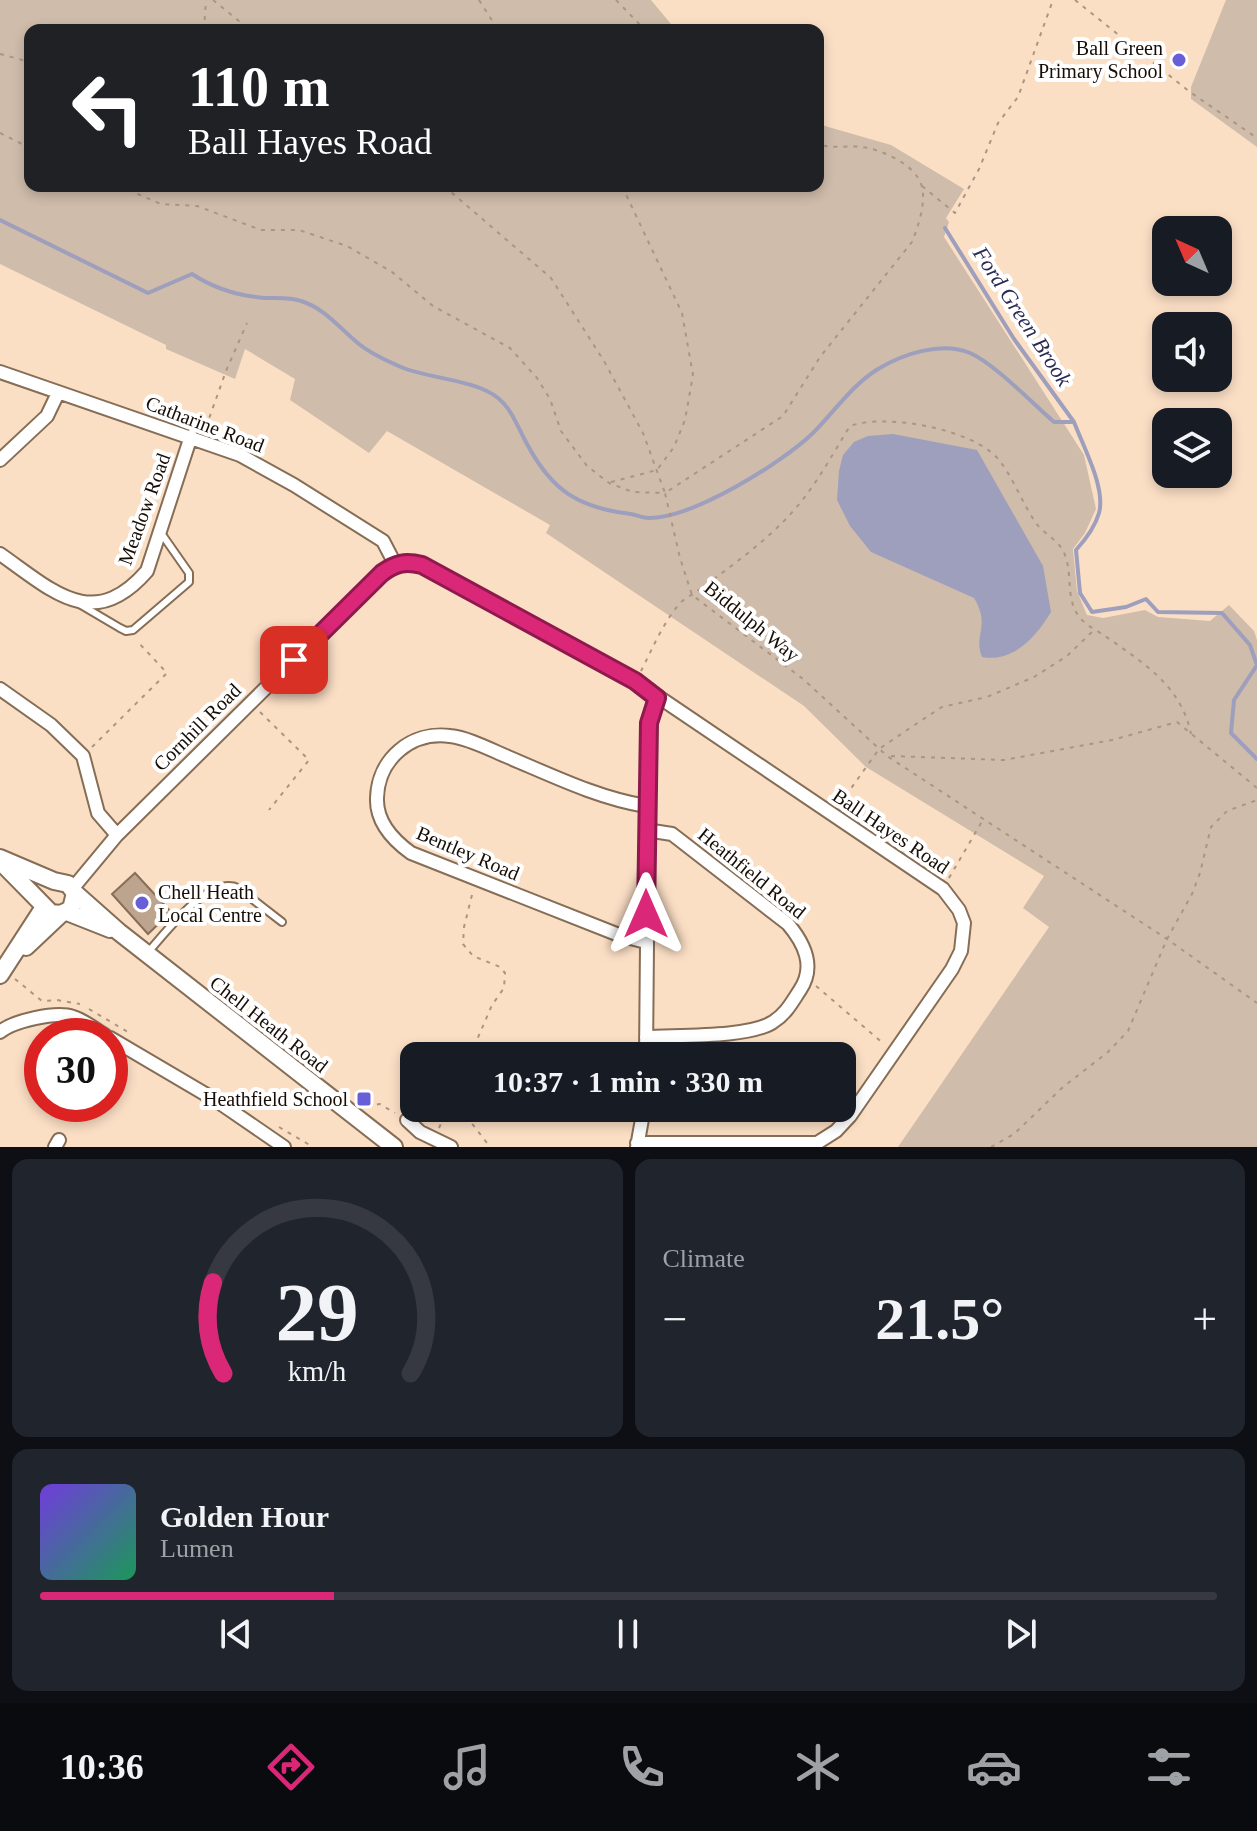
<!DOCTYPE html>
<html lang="en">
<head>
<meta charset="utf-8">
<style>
	:root { --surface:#171b24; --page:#20242c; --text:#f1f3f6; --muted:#9ea1a6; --line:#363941; --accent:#db2777 }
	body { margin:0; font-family:"Times New Roman",serif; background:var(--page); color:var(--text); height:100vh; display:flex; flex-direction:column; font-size:30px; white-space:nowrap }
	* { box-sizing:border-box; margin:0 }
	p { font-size:26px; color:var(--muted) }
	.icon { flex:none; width:44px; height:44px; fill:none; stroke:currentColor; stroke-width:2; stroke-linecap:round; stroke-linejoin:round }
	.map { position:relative; height:1147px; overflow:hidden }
	.drawer { display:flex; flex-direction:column; gap:12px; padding:12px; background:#0d0f14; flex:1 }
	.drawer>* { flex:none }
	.guide { position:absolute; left:24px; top:24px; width:800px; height:168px; border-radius:16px; box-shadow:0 4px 12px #0003; background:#202124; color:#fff; overflow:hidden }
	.needle { width:52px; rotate:316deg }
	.tools { position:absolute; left:1152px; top:216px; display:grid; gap:16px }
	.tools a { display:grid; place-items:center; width:80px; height:80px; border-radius:16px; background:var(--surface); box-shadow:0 4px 12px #0003; font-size:40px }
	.speed { position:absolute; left:24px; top:1018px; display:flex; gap:16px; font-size:40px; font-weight:700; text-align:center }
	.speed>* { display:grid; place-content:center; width:104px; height:104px; border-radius:50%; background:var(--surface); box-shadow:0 4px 12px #0003; line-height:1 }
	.speed .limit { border:12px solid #d22; background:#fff; color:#111 }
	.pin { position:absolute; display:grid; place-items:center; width:68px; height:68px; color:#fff; margin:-34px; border-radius:16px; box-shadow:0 4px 12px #0006 }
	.me { position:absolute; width:88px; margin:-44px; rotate:0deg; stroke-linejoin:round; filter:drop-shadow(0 0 6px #0008) }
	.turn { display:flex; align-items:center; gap:28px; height:168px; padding:0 32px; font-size:36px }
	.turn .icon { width:104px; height:104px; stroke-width:2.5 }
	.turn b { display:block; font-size:56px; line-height:68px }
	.big { font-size:60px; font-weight:800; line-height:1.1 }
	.drawer .tile { flex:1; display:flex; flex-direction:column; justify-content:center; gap:12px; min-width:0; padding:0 28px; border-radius:16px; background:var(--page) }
	.drawer .dial { align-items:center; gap:0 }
	.dial svg { height:208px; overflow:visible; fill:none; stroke:var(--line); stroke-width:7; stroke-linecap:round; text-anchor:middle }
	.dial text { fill:var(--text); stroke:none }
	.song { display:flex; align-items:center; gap:24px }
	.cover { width:96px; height:96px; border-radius:12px; background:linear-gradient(135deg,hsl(260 70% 55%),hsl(150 70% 35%)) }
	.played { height:8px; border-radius:4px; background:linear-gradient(90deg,var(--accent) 25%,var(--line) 25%) }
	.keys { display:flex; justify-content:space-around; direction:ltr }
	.heat { display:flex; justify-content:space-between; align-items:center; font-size:44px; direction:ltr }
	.drawer .tiles { flex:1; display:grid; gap:12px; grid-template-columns:1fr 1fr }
	.tile:last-child { grid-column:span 2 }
	.trip { position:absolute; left:400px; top:1042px; width:456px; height:80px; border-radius:16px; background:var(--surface); box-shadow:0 4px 12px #0003; font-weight:800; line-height:80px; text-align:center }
	.menu { display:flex; height:128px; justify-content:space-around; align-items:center; background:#090b0e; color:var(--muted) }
	.menu .icon { width:56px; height:56px }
	.menu .active { color:var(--accent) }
	.menu b { font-size:36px; color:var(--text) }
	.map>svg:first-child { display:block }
	.green { fill:#cfbcab }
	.water { fill:#9e9fbc }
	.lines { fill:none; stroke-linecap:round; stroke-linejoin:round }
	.stream { stroke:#9e9fbc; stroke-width:4 }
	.building { fill:#bca48e; stroke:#876e57; stroke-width:2 }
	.service-casing { stroke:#866d56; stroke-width:10 }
	.minor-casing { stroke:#866d56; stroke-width:16 }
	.tertiary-casing { stroke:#866d56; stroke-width:20 }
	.path { stroke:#ab9682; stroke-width:2; stroke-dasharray:4 6; stroke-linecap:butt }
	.service { stroke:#fff; stroke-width:6 }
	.minor { stroke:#fff; stroke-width:12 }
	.tertiary { stroke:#fff; stroke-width:16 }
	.route-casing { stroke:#8e194d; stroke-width:20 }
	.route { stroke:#db2777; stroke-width:14 }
	.poi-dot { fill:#685fd8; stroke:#fff; stroke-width:3 }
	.labels { text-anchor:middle; stroke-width:8; stroke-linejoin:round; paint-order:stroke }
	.poi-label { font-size:20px; fill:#160d05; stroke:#fff; text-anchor:end }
	.street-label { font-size:20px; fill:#160d05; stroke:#fff }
	.water-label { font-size:22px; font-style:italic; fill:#2b2a53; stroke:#fff }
</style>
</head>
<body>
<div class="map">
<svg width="1257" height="1147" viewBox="0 0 1257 1147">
	<rect width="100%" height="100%" fill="#fbdfc5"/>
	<path class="green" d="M0,0H651L676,30H30V186H818V124L891,145L964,189L946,218L949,222L944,237L1084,455L1096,509L1085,533L1073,549L1077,591L1087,615L1103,618L1145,610L1158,617L1210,621L1229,605L1254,631L1257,640V1147H898L1049,927L1023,908L1044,876L866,767L804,706L546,533L550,525L387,431L369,453L290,400L295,379L245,349L235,379L166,349V345L0,264Z
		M1226,0H1257V147L1191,99V87Z"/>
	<path class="water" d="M893,434L977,450L1043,566L1051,612C1036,637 1013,663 982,657C973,635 991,626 974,598L871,552L850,526L837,500L839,471L843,455L854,442L868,436Z"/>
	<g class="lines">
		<path class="stream" d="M0,220L148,293L192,274C215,289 238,296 265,298C277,298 291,297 301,301C326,309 339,328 359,344C370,353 387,361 401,367C429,379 474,379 498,398C512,409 519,430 527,444C552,491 579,508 631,514C637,515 643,518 649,518C693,518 782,463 813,433C834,412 852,385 878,369C903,354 941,341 970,353C995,364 1032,403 1054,422H1074C1083,446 1106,488 1099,513C1095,527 1086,539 1076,550L1080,593L1092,612L1126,607L1146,599L1158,612L1222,613L1250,645L1257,665
			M945,228L1014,339L1074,422
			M1257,665L1234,700L1231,733L1257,759"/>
	</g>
	<path class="building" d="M135,873L171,912L148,934L112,894Z"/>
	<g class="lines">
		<g class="service-casing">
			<path id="service" d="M81,605L120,628L126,631L133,630L189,582V573L161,533
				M149,951C167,931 209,875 238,888L282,922
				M414,1126L420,1108"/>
		</g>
		<g class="minor-casing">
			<path id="minor" d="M0,372L240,455L294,485L383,541L395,564
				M0,460L47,416L58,393
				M0,554C53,591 93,633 147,571L191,436
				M0,689L51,725L83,756L98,813L117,835
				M646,806C598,798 553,776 508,757C491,750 469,738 450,736C411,731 378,759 377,798C376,822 393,840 411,853L619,935L646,942
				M73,888L117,835L382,573C396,563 405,561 422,565L635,681L943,889L959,910L964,923L961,951L952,969L850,1116L836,1131L817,1143H637
				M0,1032C13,1021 56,1011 73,1017C84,1020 96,1030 106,1036
				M646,1037C677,1035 749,1038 773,1022C786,1014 792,1002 800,990C816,966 804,943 788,924L672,834L646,830
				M110,1038L217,1101L284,1147
				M646,1056L649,723L657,698
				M407,1120L420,1132L451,1147
				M55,1147L59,1140
				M637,1147L644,1108"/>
		</g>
		<g class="tertiary-casing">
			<path id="tertiary" d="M0,858L54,881L68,884L75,893L119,932L394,1147
				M1,862L51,913L61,914L71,909L75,893
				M67,912L110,929
				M26,947L61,914
				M0,975L44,907"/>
		</g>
		<path class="path" d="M213,0L250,30
			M479,0L498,30
			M616,0L645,30
			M1075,0L1190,92L1257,138
			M204,30L206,0
			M0,54L30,62
			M0,133L30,148
			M119,186L161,204L197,206L261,230H299L347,246L392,272L433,306L510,348L537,378L550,399L561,431L587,466L609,483L633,492L665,493L680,558L692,595L803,679L887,756L1167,939L1257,1003
			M444,186L551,278L604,361L643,433L665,493L783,416L820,357L912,242C918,227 926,203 922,187C917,166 886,152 868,148C851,144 834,150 818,144
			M922,186L955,213L979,169L998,123L1018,97L1053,0
			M206,427L226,371L247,323
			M611,482L657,470L674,447L685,420L693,375L682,313L622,186
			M641,671C651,652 672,601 692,595C731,566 774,537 804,498C821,476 835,450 850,426C886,413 974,429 999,460C1014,479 1022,503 1036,523C1043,533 1056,539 1062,549C1075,570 1063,599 1081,619C1087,626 1098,631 1105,636C1143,663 1181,685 1191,734
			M260,712L309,760L269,810
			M92,747L167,673L137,641
			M891,756L1004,760L1112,740L1177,722L1257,788
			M840,804L879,749L910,728L942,707L987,697L1034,677L1067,656L1095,629
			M949,878L984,818
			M15,979L42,1001L57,1000L80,1004
			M816,986L884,1044
			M89,1009L128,1032
			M470,1056L492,1005L504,988L505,973L500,967L473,956L463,944L464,927L473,891
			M367,1106L380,1104L395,1113
			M460,1108L487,1143V1147
			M279,1127L313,1147
			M439,1128L448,1108
			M991,1147L1014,1134L1063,1087L1108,1052L1128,1031L1167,939L1192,894L1200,873L1211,827L1227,811L1257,800"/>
		<use href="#service" class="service"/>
		<use href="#minor" class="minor"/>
		<use href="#tertiary" class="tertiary"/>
	</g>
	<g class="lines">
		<g class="route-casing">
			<path id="route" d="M294,660L382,573C396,563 405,561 422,565L635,681L657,698L649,723L646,914"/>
		</g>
		<use href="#route" class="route"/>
	</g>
	<g class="poi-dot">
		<circle cx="1179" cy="60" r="8"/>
		<circle cx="142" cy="903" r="8"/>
		<rect x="356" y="1091" width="16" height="16" rx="4"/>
	</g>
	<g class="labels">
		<g class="poi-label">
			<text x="1163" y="55">Ball Green<tspan x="1163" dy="23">Primary School</tspan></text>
			<text x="158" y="899" text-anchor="start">Chell Heath<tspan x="158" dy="23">Local Centre</tspan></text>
			<text x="348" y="1106">Heathfield School</text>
		</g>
		<g class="street-label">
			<text transform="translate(205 424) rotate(21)" y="7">Catharine Road</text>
			<text transform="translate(144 509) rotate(-70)" y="7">Meadow Road</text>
			<text transform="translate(752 621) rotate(39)" y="7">Biddulph Way</text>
			<text transform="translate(197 727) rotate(-45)" y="7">Cornhill Road</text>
			<text transform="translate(891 831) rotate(34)" y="7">Ball Hayes Road</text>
			<text transform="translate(468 853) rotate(23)" y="7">Bentley Road</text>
			<text transform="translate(752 873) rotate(39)" y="7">Heathfield Road</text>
			<text transform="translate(269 1024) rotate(38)" y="7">Chell Heath Road</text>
		</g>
		<g class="water-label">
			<text transform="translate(1023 316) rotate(57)" y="8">Ford Green Brook</text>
		</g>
	</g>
</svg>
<div class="tools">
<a><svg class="needle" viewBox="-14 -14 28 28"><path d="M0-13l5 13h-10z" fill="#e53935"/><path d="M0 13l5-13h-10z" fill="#9ea1a6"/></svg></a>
<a><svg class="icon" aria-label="sound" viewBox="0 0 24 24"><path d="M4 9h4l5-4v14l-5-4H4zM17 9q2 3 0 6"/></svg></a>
<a><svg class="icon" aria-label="layers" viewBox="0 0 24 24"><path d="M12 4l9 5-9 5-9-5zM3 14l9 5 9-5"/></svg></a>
</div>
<div class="speed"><div class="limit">30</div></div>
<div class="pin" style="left:294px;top:660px;background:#d93025"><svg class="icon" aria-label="arrive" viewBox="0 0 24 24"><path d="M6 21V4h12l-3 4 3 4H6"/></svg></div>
<svg class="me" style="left:646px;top:914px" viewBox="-20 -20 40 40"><path d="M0-17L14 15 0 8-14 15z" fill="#db2777" stroke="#fff" stroke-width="4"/></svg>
<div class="trip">10:37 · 1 min · 330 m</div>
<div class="guide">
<div class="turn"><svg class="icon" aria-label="left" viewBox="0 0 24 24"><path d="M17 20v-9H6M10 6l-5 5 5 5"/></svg><div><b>110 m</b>Ball Hayes Road</div></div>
</div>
</div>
<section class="drawer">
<div class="tiles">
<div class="tile dial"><svg viewBox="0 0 100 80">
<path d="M14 69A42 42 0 1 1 86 69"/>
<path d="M14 69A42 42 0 0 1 10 34" stroke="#db2777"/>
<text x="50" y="56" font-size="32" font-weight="700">29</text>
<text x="50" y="72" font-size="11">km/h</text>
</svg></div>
<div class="tile"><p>Climate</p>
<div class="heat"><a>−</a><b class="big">21.5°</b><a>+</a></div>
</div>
<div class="tile">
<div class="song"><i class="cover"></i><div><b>Golden Hour</b><p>Lumen</p></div></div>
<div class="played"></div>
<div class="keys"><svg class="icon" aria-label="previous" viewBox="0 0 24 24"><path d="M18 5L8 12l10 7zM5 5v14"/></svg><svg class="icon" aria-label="pause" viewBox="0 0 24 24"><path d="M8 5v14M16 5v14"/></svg><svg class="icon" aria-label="next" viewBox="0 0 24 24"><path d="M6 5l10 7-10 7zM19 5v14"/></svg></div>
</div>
</div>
</section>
<nav class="menu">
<b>10:36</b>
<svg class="icon active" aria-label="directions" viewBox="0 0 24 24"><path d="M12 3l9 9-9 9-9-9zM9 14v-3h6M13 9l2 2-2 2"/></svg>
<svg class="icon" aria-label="music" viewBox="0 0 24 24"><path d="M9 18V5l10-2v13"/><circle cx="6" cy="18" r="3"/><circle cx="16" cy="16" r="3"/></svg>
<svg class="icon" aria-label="phone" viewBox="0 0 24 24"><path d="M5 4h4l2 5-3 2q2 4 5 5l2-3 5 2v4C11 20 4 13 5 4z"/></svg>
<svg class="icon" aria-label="climate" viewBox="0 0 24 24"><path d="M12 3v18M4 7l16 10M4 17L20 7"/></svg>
<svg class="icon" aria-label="car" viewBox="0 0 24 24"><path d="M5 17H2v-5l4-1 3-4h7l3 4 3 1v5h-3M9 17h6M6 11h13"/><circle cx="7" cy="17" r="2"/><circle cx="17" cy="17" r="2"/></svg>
<svg class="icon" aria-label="filters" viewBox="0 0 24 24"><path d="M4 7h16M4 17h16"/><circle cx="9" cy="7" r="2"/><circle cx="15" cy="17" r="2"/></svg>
</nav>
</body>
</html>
